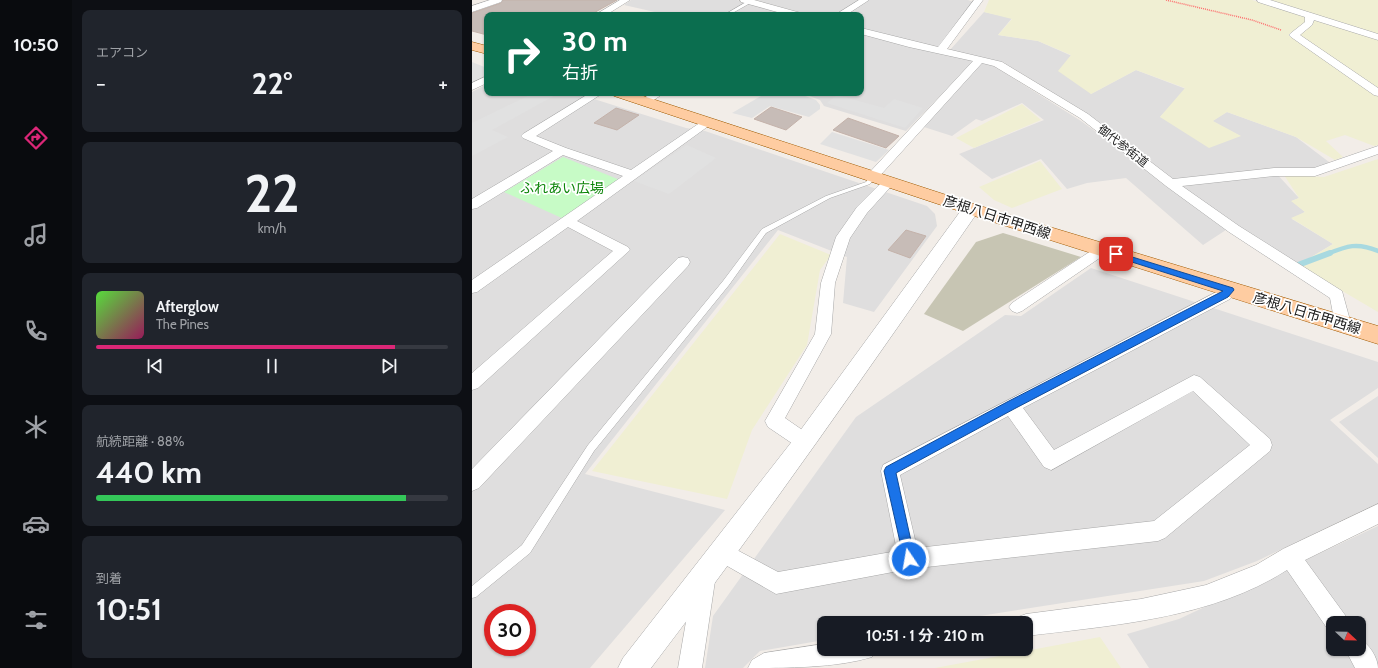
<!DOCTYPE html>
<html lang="ja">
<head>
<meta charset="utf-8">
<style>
	:root { --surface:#171b24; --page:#20242c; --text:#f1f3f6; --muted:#9ea1a6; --line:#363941; --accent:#db2777 }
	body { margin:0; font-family:Cabin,"Noto Sans JP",sans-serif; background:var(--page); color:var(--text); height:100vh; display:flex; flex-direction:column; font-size:15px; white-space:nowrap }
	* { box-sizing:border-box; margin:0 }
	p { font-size:13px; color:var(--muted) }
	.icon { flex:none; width:22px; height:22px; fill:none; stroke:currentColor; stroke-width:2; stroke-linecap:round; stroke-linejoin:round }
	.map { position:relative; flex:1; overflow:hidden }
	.details { display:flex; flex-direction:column; gap:10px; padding:10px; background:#0d0f14; width:400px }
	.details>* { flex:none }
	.hud { position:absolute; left:12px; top:12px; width:380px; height:84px; border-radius:8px; box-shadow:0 1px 3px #0004; background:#0b6e4f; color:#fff; overflow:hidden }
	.needle { width:26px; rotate:112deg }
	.fabs { position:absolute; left:854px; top:616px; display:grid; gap:8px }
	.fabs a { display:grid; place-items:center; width:40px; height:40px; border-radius:8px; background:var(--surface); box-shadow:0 1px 3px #0004; font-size:20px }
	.speed { position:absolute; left:12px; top:604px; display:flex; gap:8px; font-size:20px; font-weight:700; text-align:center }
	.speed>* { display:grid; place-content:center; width:52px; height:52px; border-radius:50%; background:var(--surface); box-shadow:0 1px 3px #0004; line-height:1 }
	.speed .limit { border:6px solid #d22; background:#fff; color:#111 }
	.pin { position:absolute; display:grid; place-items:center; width:34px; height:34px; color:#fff; margin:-17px; border-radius:8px; box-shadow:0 2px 6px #0006 }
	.me { position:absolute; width:44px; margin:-22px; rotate:348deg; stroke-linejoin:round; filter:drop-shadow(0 0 3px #0008) }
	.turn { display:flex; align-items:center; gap:14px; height:84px; padding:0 12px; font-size:18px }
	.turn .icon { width:52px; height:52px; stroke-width:2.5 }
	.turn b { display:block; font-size:28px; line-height:34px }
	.big { font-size:30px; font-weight:700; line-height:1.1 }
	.details .tile { flex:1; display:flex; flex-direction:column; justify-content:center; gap:6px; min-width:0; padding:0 14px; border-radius:8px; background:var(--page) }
	.details .dial { align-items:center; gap:0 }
	.dial b { font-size:52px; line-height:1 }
	.song { display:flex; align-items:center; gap:12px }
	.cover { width:48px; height:48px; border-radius:6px; background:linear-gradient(135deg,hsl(110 70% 55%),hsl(330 70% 35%)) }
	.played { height:4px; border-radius:2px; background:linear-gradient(90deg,var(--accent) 85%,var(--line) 85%) }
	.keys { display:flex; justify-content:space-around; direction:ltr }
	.heat { display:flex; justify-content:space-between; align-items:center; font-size:22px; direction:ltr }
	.charge { height:6px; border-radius:3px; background:linear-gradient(90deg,#34c759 88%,var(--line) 0) }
	.trip { position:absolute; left:345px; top:616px; width:216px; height:40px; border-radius:8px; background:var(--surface); box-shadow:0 1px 3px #0004; font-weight:700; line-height:40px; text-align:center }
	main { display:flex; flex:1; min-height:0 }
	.dock { display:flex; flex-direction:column; width:72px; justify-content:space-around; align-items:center; background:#090b0e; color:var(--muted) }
	.dock .icon { width:28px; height:28px }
	.dock .current { color:var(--accent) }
	.dock b { font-size:18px; color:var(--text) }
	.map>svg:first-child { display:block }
	.residential { fill:#dfdede; fill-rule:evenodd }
	.construction { fill:#c7c5b3 }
	.farmland { fill:#f0efd3 }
	.park { fill:#c7fbc6 }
	.parking { fill:#e1e1e1 }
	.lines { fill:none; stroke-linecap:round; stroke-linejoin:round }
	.stream-far1 { stroke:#a8d9e0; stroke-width:4.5 }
	.stream { stroke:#a8d9e0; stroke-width:6 }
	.building { fill:#c7bcb7; stroke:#c4b2aa }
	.service-casing { stroke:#a8a8a8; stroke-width:1 }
	.minor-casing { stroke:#a8a8a8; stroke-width:1 }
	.tertiary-casing { stroke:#a8a8a8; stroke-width:1 }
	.primary-casing { stroke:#9f5a00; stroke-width:1 }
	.path { stroke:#fd6e6e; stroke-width:1.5; stroke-dasharray:1 1; stroke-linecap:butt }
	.service { fill:#fff; fill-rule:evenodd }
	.minor { fill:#fff; fill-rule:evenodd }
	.tertiary { fill:#fff; fill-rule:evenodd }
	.primary { fill:#fecca1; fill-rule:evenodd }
	.route { fill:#1a73e8; stroke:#114b97 }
	.labels { text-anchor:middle; stroke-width:3.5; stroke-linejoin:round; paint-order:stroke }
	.far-street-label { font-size:12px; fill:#212121; stroke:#fff }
	.park-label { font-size:14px; fill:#0c8509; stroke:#fff }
	.street-label { font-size:14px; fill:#212121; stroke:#fff }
</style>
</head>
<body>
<main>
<nav class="dock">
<b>10:50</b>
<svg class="icon current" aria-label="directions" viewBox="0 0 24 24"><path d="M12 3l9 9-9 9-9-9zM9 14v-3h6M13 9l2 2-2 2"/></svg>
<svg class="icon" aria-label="music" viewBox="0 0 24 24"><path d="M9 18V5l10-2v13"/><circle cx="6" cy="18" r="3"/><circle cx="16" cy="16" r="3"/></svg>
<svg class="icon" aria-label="phone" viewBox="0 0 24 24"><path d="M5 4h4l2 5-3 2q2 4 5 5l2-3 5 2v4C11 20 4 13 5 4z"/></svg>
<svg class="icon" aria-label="climate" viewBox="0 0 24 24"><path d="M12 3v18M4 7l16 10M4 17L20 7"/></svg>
<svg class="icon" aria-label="car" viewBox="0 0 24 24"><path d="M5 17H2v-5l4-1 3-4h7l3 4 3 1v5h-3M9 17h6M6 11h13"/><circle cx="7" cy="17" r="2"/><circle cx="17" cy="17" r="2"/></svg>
<svg class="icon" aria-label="filters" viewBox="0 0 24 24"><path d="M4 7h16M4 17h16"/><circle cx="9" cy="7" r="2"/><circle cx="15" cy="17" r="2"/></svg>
</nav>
<section class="details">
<div class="tile"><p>エアコン</p>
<div class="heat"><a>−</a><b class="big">22°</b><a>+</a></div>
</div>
<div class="tile dial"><b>22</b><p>km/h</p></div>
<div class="tile">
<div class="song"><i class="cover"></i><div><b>Afterglow</b><p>The Pines</p></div></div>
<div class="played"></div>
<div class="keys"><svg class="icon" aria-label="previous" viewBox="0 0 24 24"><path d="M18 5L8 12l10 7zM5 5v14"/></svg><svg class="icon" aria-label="pause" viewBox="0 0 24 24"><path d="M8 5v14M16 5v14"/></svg><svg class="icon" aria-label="next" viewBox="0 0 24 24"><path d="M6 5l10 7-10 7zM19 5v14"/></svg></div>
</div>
<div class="tile"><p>航続距離 · 88%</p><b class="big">440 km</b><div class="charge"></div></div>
<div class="tile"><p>到着</p><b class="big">10:51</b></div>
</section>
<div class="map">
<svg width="906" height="668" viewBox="0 0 906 668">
	<rect width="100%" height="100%" fill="#f2ede8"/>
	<path class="residential" d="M159,0H265L313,13L310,15H196L152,5Z
		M283,0H496L504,3L467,47L434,41L389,28V15H338Z
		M512,12L540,18L526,35L566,41L600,56L619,94L664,70L714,89L688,117L768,136L740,121L755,112L824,137L857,162L843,172H803L827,198L820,201L833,212L820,219L861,244L826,265L707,187L616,115L531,62L478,50Z
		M389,34L503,60L434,131L352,106L348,100L330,93H389Z
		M510,62L522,66L609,121L757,228L731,245L654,178L615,183L595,189L569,159L520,179L487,154L572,120L550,103L510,121L504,119L480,136L452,127Z
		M15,84V93H103L214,128L233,131L455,206L463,214L465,226L402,312L371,303L375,257L306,230L113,474L253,510L118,668H0V92ZM21,613H55V647H21Z
		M619,268L906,362V388L858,420L906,464V503L785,561L732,581L463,623H352V640L288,651L271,668H233L241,616L384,417L533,315L549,316Z
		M906,396V458L867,422Z
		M906,526V668H677L655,634L707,619ZM861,623H887V649H861Z"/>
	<path class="construction" d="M531,233L609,257L491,331L452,314L504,242Z"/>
	<path class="farmland" d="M517,0H780L906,39V145L902,146L873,135L854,141L871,157L863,160L824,137L755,112L741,121L769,136L737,148L688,117L713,88L664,70L619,94L586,71L599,55L566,41L526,35L540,19L512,12Z
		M795,0H906V36Z
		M550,104L569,120L502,148L484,138Z
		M906,159V312L826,265L861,244L819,218L833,212L819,201L827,198L812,175L852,177Z
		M568,161L590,189L540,208L522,200L507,187Z
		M308,234L359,255L348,270L335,345L280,430L255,499L120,471Z
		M628,637L649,668H463Z"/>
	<path class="park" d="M91,157L148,180L92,219L32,192Z"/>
	<path class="parking" d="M0,62L15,68V75L0,83Z
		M62,93H87L20,130L36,137L0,156V123Z
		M294,93H325L344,100L348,105V109L337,117L298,106L280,118L260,113Z
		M365,95L412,108L422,99L451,108L433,128L355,103Z
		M360,132L417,150L404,162L348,144Z
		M215,145L244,158L197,194L162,181Z"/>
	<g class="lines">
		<path class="stream-far1" d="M855,254C875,246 885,242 906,251"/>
		<path class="stream" d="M826,265L858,253"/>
	</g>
	<path class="building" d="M31,0H145L118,15H15V35L0,31V13L29,3Z
		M299,107L330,117L314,130L282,119Z
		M144,108L167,115L145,130L122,123Z
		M376,118L427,136L414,148L361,130Z
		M434,230L454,236L438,258L416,250Z"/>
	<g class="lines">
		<g class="service-casing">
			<path id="service" d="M276,1L280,2L257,15H252Z
				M401,174L404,176L398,184L358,198L294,233L257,285L122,451L58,553L4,597L0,598V586L50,545L116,445L251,281L290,229L354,196L394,182L399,175Z"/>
		</g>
		<g class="minor-casing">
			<path id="minor" d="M18,0H30L29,2L0,12V6Z
				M148,0H158L134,15H123Z
				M268,0H282L329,13L331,15H316L269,2Z
				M387,0H397L374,15H363Z
				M502,0H511L475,49L530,62L616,114L701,179L802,168H842L906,146V154L843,176H802L710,186L767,226L870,291L879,324L877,328L871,330L865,328L863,324L858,298L757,232L694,186L608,118L522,66L510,63L405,179H397L395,176L397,173L501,61L437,47L389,34V28L466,47Z
				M785,0H798L906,34V40L842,20L840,25L828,35L906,88V96L902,95L819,37L817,35L819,33L833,22V17L786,2Z
				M15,76V83L0,90V83Z
				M118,93H131L64,136L94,148L159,170L232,120H240L242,122L105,221L156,247L158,250L6,388L0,390V373L141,251L96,227L5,292L0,293V280L151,176L91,155L5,208L0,209V199L81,151L51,138L49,136L51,134Z
				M179,93H192L176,104H168L167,102Z
				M417,178L421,179L423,182L395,213L378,238L363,283L359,334L313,418L339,436L342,442L339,448L333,450L327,448L296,427L293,421L343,334L349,283L364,237L385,207L413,179Z
				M630,245L635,247L637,250L635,253L550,311L545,313L540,311L537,307L540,303L625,247Z
				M211,257L216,258L218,262L216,266L7,488L0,491V469L206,258Z
				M758,285L763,286L766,290L758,299L551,408L582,450L722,375L728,377L798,439L800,445L798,451L693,538L686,541L437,569L304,594L243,559L240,552L243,545L250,542L306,572L425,551L409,471L411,465ZM721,391L778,445L682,521L445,548L428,475L536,416L572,467L579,470Z
				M906,504V524L833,560L873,615L876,623H861V632L857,631L815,570C738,619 642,625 554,636V623H544L546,617L554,614L669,599L734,585L784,565L811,549Z
				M232,570L240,573L243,581L230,668H206L221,581L224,573Z
				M887,639C897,643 906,658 906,668H883L873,649H887Z
				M352,644V649H403L400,657C365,668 314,668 276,668L280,660L292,653Z"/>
		</g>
		<g class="tertiary-casing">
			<path id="tertiary" d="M499,204L505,205L507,209L505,213C399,366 292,520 179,668H146L151,658L325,435L493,205Z"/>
		</g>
		<g class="primary-casing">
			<path id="primary" d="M0,42L15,46V54L0,50Z
				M140,93H162L505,205L906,326V344L493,213L142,96Z"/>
		</g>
		<path class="path" d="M694,0L780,20L809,30"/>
		<use href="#service" class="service"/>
		<use href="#minor" class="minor"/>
		<use href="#tertiary" class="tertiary"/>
		<use href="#primary" class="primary"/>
	</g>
	<path class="route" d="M644,252L761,288L762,290L756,297L542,409L424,473L443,559L441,564L437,565L433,564L412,471L414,467L535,402L751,291L641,256L640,254Z"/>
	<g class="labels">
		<g class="far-street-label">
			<text transform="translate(651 146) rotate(38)" y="4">御代参街道</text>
		</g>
		<g class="park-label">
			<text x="90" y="193">ふれあい広場</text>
		</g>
		<g class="street-label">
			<text transform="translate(525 217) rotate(18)" y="5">彦根八日市甲西線</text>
			<text transform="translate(835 313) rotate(17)" y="5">彦根八日市甲西線</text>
		</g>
	</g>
</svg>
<div class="fabs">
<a><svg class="needle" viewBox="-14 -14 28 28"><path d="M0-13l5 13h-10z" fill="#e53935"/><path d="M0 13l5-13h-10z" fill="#9ea1a6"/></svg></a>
</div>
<div class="speed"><div class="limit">30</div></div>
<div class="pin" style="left:644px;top:254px;background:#d93025"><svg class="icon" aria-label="arrive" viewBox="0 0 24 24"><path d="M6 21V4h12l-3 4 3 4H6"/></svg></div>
<svg class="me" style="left:437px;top:559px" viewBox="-20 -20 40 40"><circle r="17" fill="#1a73e8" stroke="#fff" stroke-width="3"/><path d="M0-11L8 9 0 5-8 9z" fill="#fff"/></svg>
<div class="trip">10:51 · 1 分 · 210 m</div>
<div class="hud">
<div class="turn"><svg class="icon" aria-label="right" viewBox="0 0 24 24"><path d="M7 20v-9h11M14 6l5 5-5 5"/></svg><div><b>30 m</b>右折</div></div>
</div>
</div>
</main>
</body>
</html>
